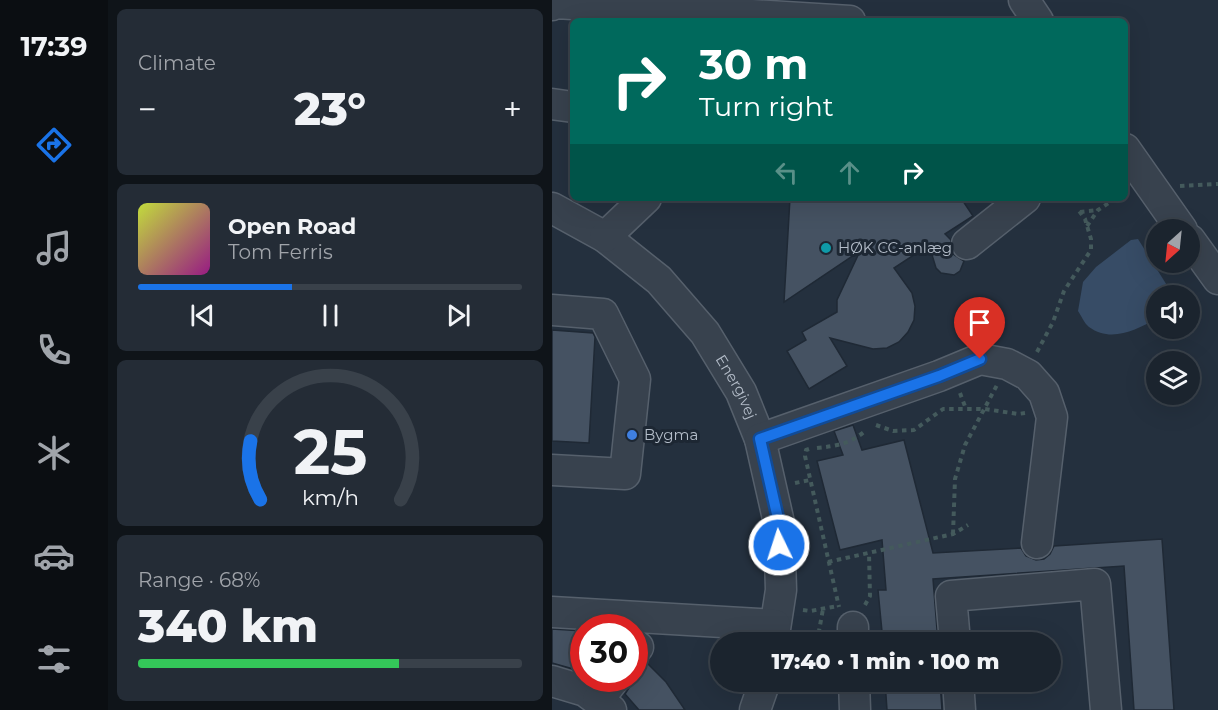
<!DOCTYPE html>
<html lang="en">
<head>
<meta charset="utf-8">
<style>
	:root { --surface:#1b242e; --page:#242c36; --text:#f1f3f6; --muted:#a0a4aa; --line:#39414a; --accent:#1a73e8 }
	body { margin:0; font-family:Montserrat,sans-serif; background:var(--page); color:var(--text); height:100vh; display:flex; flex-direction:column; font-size:22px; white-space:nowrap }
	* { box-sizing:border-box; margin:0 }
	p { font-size:20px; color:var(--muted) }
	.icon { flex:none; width:33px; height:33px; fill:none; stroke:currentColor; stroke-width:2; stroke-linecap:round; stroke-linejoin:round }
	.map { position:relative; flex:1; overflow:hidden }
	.side { display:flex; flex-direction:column; gap:9px; padding:9px; background:#0f1419; width:444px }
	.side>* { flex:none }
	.top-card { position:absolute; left:18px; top:18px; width:558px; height:183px; border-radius:9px; box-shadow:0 6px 24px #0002,0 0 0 2px var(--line); background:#00695c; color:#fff; overflow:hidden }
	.needle { width:39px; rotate:207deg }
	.controls { position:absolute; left:594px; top:219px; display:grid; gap:12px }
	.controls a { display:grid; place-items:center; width:54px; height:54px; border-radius:50%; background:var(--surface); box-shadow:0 6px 24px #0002,0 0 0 2px var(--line); font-size:30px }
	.speed { position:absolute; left:18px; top:614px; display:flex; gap:12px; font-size:30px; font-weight:700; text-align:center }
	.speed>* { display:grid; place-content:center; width:78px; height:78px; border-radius:50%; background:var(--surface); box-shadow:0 6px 24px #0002,0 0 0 2px var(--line); line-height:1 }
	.speed .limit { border:9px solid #d22; background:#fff; color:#111 }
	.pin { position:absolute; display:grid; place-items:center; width:51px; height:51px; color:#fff; margin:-62px -26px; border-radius:50% 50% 50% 0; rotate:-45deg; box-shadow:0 0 6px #0007 }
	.pin .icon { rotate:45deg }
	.me { position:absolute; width:66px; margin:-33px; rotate:356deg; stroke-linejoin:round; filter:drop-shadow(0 0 4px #0008) }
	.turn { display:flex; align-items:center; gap:21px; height:126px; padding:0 30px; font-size:27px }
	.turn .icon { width:78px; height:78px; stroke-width:2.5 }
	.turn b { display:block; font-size:42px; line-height:51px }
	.lanes { display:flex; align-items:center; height:57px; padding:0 30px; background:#0003; justify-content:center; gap:30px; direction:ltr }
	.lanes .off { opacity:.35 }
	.big { font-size:45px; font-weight:800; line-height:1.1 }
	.side .widget { flex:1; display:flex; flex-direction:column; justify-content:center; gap:9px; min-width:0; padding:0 21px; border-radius:9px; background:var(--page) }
	.side .dial { align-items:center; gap:0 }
	.dial svg { height:156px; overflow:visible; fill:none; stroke:var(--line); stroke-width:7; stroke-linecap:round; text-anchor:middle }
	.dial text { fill:var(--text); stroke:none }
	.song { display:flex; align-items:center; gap:18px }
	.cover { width:72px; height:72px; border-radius:9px; background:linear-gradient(135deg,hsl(70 70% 55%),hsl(310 70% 35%)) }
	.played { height:6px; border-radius:3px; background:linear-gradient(90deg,var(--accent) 40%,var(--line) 40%) }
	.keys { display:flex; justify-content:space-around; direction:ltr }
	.heat { display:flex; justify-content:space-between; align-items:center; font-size:33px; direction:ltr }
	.charge { height:9px; border-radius:4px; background:linear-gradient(90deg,#34c759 68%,var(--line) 0) }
	.trip { position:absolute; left:158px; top:632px; width:351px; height:60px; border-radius:30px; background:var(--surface); box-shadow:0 6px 24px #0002,0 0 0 2px var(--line); font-weight:800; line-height:60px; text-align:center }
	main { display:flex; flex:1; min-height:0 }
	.tabs { display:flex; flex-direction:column; width:108px; justify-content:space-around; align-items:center; background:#0b0e12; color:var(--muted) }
	.tabs .icon { width:42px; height:42px }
	.tabs .selected { color:var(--accent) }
	.tabs b { font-size:27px; color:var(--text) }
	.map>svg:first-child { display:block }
	.water { fill:#374c66 }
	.building { fill:#455262; stroke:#1f2935; stroke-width:1.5 }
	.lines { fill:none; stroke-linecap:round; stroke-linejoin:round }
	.minor-casing { stroke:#56606c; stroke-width:33 }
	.path { stroke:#445a5c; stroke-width:4; stroke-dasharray:4.5 4.5; stroke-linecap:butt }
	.minor { stroke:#38424e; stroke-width:30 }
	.route-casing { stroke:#114b97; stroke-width:15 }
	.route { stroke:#1a73e8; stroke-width:10 }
	.culture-dot { fill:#0f9aa8; stroke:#1d2733; stroke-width:2 }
	.shop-dot { fill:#3f7fe0; stroke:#1d2733; stroke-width:2 }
	.labels { text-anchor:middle; stroke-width:6; stroke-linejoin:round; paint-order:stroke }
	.poi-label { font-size:15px; fill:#b4bdc9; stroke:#1d2733; text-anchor:start }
	.street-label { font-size:15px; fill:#b4bdc9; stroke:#1d2733 }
</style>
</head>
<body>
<main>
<nav class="tabs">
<b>17:39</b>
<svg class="icon selected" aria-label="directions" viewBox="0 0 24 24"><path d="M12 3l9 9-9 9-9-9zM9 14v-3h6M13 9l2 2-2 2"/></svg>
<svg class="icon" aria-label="music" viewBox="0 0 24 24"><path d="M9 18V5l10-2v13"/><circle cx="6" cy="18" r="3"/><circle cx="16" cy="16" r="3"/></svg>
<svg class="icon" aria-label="phone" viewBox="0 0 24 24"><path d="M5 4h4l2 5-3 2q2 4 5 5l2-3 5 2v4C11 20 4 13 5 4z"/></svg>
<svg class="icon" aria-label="climate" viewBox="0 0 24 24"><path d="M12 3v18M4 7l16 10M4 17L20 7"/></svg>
<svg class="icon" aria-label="car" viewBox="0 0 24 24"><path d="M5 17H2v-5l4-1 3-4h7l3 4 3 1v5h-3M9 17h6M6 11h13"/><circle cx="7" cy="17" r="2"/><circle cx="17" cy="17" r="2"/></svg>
<svg class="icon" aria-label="filters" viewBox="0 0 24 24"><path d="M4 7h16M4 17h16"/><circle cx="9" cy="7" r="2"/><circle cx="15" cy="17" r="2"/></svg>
</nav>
<section class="side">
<div class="widget"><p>Climate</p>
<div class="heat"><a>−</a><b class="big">23°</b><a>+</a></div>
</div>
<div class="widget">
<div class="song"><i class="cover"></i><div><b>Open Road</b><p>Tom Ferris</p></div></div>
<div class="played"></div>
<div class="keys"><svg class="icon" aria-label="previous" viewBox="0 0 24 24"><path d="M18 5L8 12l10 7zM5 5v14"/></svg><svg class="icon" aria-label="pause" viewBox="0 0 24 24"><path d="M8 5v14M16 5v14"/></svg><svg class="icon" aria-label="next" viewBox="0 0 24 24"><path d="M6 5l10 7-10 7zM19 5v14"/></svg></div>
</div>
<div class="widget dial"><svg viewBox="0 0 100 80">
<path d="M14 69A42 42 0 1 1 86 69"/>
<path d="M14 69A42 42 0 0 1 9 39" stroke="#1a73e8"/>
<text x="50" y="56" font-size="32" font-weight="700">25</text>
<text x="50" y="72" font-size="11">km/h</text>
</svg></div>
<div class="widget"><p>Range · 68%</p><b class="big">340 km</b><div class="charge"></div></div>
</section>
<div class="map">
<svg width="666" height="710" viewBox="0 0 666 710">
	<rect width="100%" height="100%" fill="#24303e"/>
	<path class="water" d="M586,239L621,295L604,296V319C584,330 559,343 537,327C532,323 529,315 526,311L531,282L544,267L579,240Z"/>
	<path class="building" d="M238,198H409L421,216L393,234L399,240L398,247L401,254L412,261L408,271L402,275L389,273L384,268L377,245L342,268L360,293L363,306L362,320L356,332L347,342L335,348L321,349L278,338L295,366L257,389L235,351L254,340L250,332L285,312V300L308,251L232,302Z
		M0,330L41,333L43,337L37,443L0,441Z
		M301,425L310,450L352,440L381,553L469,548L474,556L484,560L492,559L498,554L502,546L610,539L622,710H582L572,566L381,579L386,642H331L326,590H334L330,540L288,550L265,461L291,455L282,431Z
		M0,629L32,631V672L0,663Z
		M95,663L114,682L133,710H87L73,694L77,688L80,678H82V669L89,668Z
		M333,681H388L390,710H335Z"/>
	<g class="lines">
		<g class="minor-casing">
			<g id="minor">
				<path d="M472,0L486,21"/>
				<path d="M0,5L4,3L298,21"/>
				<path d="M0,104L21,107"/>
				<path d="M573,149L630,230"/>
				<path id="s1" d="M0,208L53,237L107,280L153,333L189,392L208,439L227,523L229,590L221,642"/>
				<path d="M53,237L94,198"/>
				<path d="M638,240L666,279"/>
				<path d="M415,244L473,198"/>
				<path d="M0,310L51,314L83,379L73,474L0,470"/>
				<path d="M208,439L387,376L428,359L455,364L476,375L492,393L500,417L485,543"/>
				<path d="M0,612L223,625"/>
				<path d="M301,627V642"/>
				<path d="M403,642L399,596L543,584L554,710"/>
				<path d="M82,644L86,647L82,652"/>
				<path d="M0,681L33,691L59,710"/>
				<path d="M302,681L303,710"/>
				<path d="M406,681L408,710"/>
				<path d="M46,700L63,678"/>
				<path d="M203,710L213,681"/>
			</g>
		</g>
		<path class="path" d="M628,186L666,184
			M528,212L546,210
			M535,226L546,210L564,198
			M485,352L501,322L512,291L539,250V239L533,219L525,208
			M408,393L414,409
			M324,425L341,431L362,430L391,409H433L466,414L473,413
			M265,448C284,446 298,444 313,431
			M257,449L254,450L253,456L287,607
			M243,483L258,480
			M401,534L403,479L413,445L445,385
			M276,562L401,534L416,525
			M313,605L318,596L317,553
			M251,610L258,611L286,606
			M265,642L271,609"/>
		<use href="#minor" class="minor"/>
	</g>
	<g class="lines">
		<g class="route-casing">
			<path id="route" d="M227,545V523L208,439L387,376L428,359"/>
		</g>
		<use href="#route" class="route"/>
	</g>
	<circle class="culture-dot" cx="274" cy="248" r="6"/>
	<circle class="shop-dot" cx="80" cy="435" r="6"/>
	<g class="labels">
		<g class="poi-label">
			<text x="286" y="253">HØK CC-anlæg</text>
			<text x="92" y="440">Bygma</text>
		</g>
		<g class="street-label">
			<text dy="5" stroke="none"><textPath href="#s1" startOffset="262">Energivej</textPath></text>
		</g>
	</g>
</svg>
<div class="controls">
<a><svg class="needle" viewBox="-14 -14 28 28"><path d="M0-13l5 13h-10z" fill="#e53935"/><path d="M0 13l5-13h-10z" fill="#a0a4aa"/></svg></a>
<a><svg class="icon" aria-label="sound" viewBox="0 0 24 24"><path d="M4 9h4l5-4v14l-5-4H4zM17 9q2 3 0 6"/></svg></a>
<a><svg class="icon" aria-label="layers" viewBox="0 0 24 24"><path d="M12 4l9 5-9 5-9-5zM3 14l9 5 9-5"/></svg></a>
</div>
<div class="speed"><div class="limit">30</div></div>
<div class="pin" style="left:428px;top:359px;background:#d93025"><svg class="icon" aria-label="arrive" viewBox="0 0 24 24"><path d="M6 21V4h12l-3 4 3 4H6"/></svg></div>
<svg class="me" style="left:227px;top:545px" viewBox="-20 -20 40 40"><circle r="17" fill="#1a73e8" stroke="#fff" stroke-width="3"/><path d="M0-11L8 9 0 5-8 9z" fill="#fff"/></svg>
<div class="trip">17:40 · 1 min · 100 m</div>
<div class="top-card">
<div class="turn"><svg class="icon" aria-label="right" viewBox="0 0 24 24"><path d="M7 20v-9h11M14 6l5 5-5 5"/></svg><div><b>30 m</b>Turn right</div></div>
<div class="lanes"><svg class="icon off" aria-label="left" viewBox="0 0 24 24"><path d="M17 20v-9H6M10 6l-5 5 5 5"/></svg><svg class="icon off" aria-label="ahead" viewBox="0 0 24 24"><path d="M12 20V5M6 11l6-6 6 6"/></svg><svg class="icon" aria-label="right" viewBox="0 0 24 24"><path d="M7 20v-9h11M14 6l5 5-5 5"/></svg></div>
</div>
</div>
</main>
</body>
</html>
